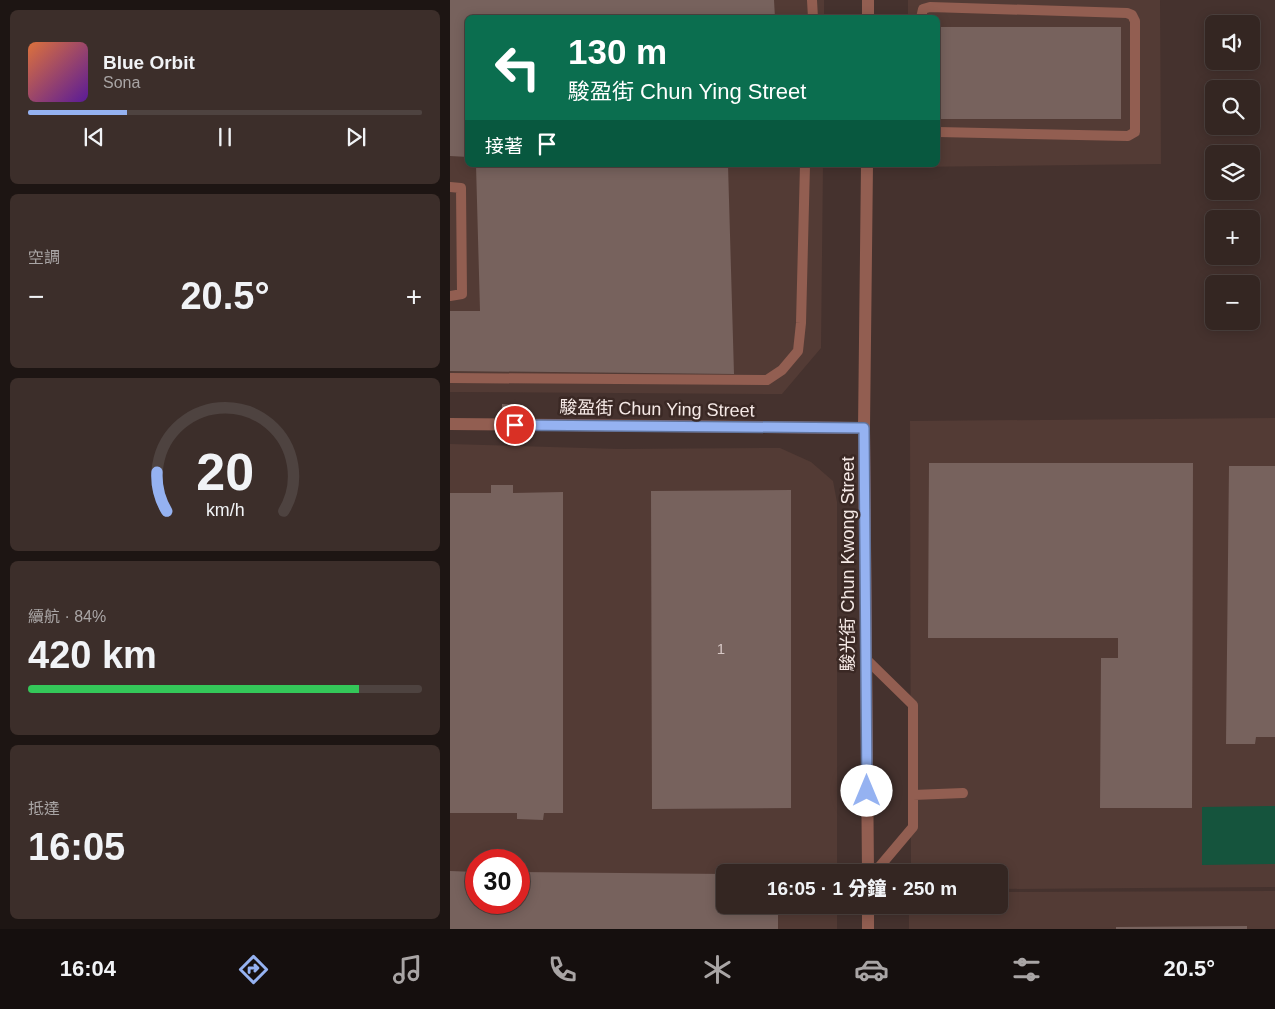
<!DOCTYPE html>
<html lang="zh-TW">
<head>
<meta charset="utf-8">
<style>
	:root { --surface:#342622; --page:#3c2e2a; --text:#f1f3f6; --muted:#a9a5a5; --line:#4e4340; --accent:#95b2f1 }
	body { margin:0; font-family:Arial,"Noto Sans TC",sans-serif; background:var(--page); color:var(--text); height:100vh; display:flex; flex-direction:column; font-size:19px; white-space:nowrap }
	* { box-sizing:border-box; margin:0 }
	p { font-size:16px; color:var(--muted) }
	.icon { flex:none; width:28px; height:28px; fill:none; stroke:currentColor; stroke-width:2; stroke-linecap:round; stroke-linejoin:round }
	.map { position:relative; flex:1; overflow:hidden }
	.details { display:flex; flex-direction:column; gap:10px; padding:10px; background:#1d1513; width:450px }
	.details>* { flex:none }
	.hud { position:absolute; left:15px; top:15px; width:475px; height:152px; border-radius:8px; box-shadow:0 2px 12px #0003,0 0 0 1px var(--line); background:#0b6e4f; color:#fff; overflow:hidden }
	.fabs { position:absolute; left:755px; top:15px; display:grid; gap:10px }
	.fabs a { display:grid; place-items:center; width:55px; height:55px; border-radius:8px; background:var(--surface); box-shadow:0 2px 12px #0003,0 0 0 1px var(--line); font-size:25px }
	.speed { position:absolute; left:15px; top:849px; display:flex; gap:10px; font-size:25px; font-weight:700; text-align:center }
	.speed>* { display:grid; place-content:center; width:65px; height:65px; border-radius:50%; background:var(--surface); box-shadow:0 2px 12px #0003,0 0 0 1px var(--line); line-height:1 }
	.speed .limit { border:8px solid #d22; background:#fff; color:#111 }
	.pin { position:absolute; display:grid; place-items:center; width:42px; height:42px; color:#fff; margin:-21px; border:2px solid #fff; border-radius:50%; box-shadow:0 1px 5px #0007 }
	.me { position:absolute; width:55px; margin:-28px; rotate:0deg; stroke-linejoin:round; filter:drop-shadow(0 0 4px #0008) }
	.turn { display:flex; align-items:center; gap:18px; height:105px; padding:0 20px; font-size:22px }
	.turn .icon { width:65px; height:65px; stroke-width:2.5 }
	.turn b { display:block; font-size:35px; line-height:42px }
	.then { display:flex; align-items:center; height:48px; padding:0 20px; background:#0003; gap:10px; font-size:19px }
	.big { font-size:38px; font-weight:800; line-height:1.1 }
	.details .widget { flex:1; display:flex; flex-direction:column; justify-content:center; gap:8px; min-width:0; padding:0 18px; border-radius:8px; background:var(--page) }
	.details .dial { align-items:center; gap:0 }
	.dial svg { height:130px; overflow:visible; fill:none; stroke:var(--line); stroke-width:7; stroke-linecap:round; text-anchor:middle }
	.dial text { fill:var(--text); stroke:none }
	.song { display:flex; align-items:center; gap:15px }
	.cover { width:60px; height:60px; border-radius:8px; background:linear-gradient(135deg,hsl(20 70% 55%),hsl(270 70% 35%)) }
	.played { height:5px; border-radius:2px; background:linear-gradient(90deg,var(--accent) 25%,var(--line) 25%) }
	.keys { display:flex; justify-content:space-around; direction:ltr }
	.heat { display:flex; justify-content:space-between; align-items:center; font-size:28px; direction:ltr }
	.charge { height:8px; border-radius:4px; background:linear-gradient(90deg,#34c759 84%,var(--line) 0) }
	.trip { position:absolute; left:266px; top:864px; width:292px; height:50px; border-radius:8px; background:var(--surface); box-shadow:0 2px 12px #0003,0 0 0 1px var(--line); font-weight:800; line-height:50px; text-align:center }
	.dock { display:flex; height:80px; justify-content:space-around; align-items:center; background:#150f0e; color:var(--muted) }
	.dock .icon { width:35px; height:35px }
	.dock .active { color:var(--accent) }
	.dock b { font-size:22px; color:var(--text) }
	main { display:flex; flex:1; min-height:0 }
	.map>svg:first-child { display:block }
	.built { fill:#533b35; fill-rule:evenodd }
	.green { fill:#15543d }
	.building { fill:#77625d }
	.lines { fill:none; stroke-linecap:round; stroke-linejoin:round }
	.service { stroke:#925e51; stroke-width:10 }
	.minor { stroke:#925e51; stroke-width:12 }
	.route-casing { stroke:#61749d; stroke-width:12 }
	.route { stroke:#95b2f1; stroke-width:9 }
	.labels { text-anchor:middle; stroke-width:5; stroke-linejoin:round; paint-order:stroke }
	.number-label { font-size:15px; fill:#d6c7c4 }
	.street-label { font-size:18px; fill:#f5e9e6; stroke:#3a2824 }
</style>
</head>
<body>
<main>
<section class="details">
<div class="widget">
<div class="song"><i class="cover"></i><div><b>Blue Orbit</b><p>Sona</p></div></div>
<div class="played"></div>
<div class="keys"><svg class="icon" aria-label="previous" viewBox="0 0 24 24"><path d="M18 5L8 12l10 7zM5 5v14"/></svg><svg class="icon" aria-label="pause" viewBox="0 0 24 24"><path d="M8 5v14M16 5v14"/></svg><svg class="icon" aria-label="next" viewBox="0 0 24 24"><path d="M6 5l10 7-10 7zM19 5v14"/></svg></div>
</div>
<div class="widget"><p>空調</p>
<div class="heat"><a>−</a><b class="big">20.5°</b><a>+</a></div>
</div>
<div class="widget dial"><svg viewBox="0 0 100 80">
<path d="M14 69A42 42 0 1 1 86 69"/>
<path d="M14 69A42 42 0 0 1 8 45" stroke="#95b2f1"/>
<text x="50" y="56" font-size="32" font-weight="700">20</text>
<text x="50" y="72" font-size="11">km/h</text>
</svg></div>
<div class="widget"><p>續航 · 84%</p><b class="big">420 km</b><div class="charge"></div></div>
<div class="widget"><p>抵達</p><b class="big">16:05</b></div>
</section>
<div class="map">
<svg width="825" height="929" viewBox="0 0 825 929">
	<rect width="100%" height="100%" fill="#45322e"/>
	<path class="built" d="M0,0H374V17L18,18V165H373L371,348L332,394L0,392Z
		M458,0H710L711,164L459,167V165H488V18L458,17Z
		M825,418V887L550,889V872H461L460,421Z
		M0,444L169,449L330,448L361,462L383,481L387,502V872H275V905H387V929H0ZM26,860H69V902H26Z
		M825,891V929H459V905H550V892Z"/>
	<path class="green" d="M825,806V864L752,865V807Z"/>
	<path class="building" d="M0,0H324L325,18H18V157L0,156Z
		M489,27H671V119H488Z
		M26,165H278L284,374L0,371V311H30Z
		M52,404L73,405V410L52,409Z
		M479,463H743L742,808H650L651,658H668V638H478Z
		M779,466H825V737H806L805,744H776Z
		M41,485H63V493L113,492V813H94L93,820L67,819V813H0V493H41Z
		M341,490V808L202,809L201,491Z
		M0,871L26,872V902H69V872L275,874V905H328V929H0Z
		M797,926V929H666V927Z"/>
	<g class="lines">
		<path class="service" d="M362,0L363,18
			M471,18L473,9L480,7L677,13L682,15L685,21V132L678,136L488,132
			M0,187L11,188L12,294L0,296
			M0,378L317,380L332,370L348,351L351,323L355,165
			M416,659L463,705V827L425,872
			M463,795L513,793"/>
		<path class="minor" d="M418,0V18
			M417,165L414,428L418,872
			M0,424L414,428
			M418,905V929"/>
	</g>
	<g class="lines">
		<g class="route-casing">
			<path id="route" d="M65,425L414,428L417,791"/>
		</g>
		<use href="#route" class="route"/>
	</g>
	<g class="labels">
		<g class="number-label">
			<text x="271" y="654">1</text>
		</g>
		<g class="street-label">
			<text transform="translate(207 409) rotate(1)" y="6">駿盈街 Chun Ying Street</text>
			<text transform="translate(398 564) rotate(-90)" y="6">駿光街 Chun Kwong Street</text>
		</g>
	</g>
</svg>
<div class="fabs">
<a><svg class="icon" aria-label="sound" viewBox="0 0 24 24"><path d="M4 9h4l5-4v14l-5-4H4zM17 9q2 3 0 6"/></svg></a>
<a><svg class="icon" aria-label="search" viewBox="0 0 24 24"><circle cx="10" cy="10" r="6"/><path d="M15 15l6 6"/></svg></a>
<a><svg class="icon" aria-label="layers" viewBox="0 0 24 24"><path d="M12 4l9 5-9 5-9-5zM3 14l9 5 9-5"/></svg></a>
<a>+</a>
<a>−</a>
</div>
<div class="speed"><div class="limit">30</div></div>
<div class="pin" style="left:65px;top:425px;background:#d93025"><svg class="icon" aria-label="arrive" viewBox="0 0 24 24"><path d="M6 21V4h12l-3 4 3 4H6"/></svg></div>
<svg class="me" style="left:417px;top:791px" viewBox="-20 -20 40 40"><circle r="19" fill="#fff"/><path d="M0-13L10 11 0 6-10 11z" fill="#95b2f1"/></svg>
<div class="trip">16:05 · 1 分鐘 · 250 m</div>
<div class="hud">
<div class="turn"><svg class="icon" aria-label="left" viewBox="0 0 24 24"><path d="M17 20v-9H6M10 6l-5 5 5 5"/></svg><div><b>130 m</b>駿盈街 Chun Ying Street</div></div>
<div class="then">接著<svg class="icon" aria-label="arrive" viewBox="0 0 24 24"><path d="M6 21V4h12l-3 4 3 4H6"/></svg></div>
</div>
</div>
</main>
<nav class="dock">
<b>16:04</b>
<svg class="icon active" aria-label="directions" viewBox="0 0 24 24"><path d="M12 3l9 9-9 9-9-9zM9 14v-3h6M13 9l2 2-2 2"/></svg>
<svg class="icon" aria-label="music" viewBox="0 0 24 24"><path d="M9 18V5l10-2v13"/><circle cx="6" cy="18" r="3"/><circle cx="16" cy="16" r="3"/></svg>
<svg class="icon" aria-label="phone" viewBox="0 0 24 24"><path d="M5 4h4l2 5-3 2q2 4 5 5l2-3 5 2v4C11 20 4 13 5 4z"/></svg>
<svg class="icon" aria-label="climate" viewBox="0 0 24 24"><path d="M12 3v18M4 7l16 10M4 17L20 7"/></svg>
<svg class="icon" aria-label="car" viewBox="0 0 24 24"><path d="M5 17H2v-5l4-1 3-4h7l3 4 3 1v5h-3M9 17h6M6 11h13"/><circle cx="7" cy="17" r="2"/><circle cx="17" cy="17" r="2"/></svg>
<svg class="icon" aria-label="filters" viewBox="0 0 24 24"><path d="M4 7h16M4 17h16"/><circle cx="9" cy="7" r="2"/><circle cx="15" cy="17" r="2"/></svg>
<b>20.5°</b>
</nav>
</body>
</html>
